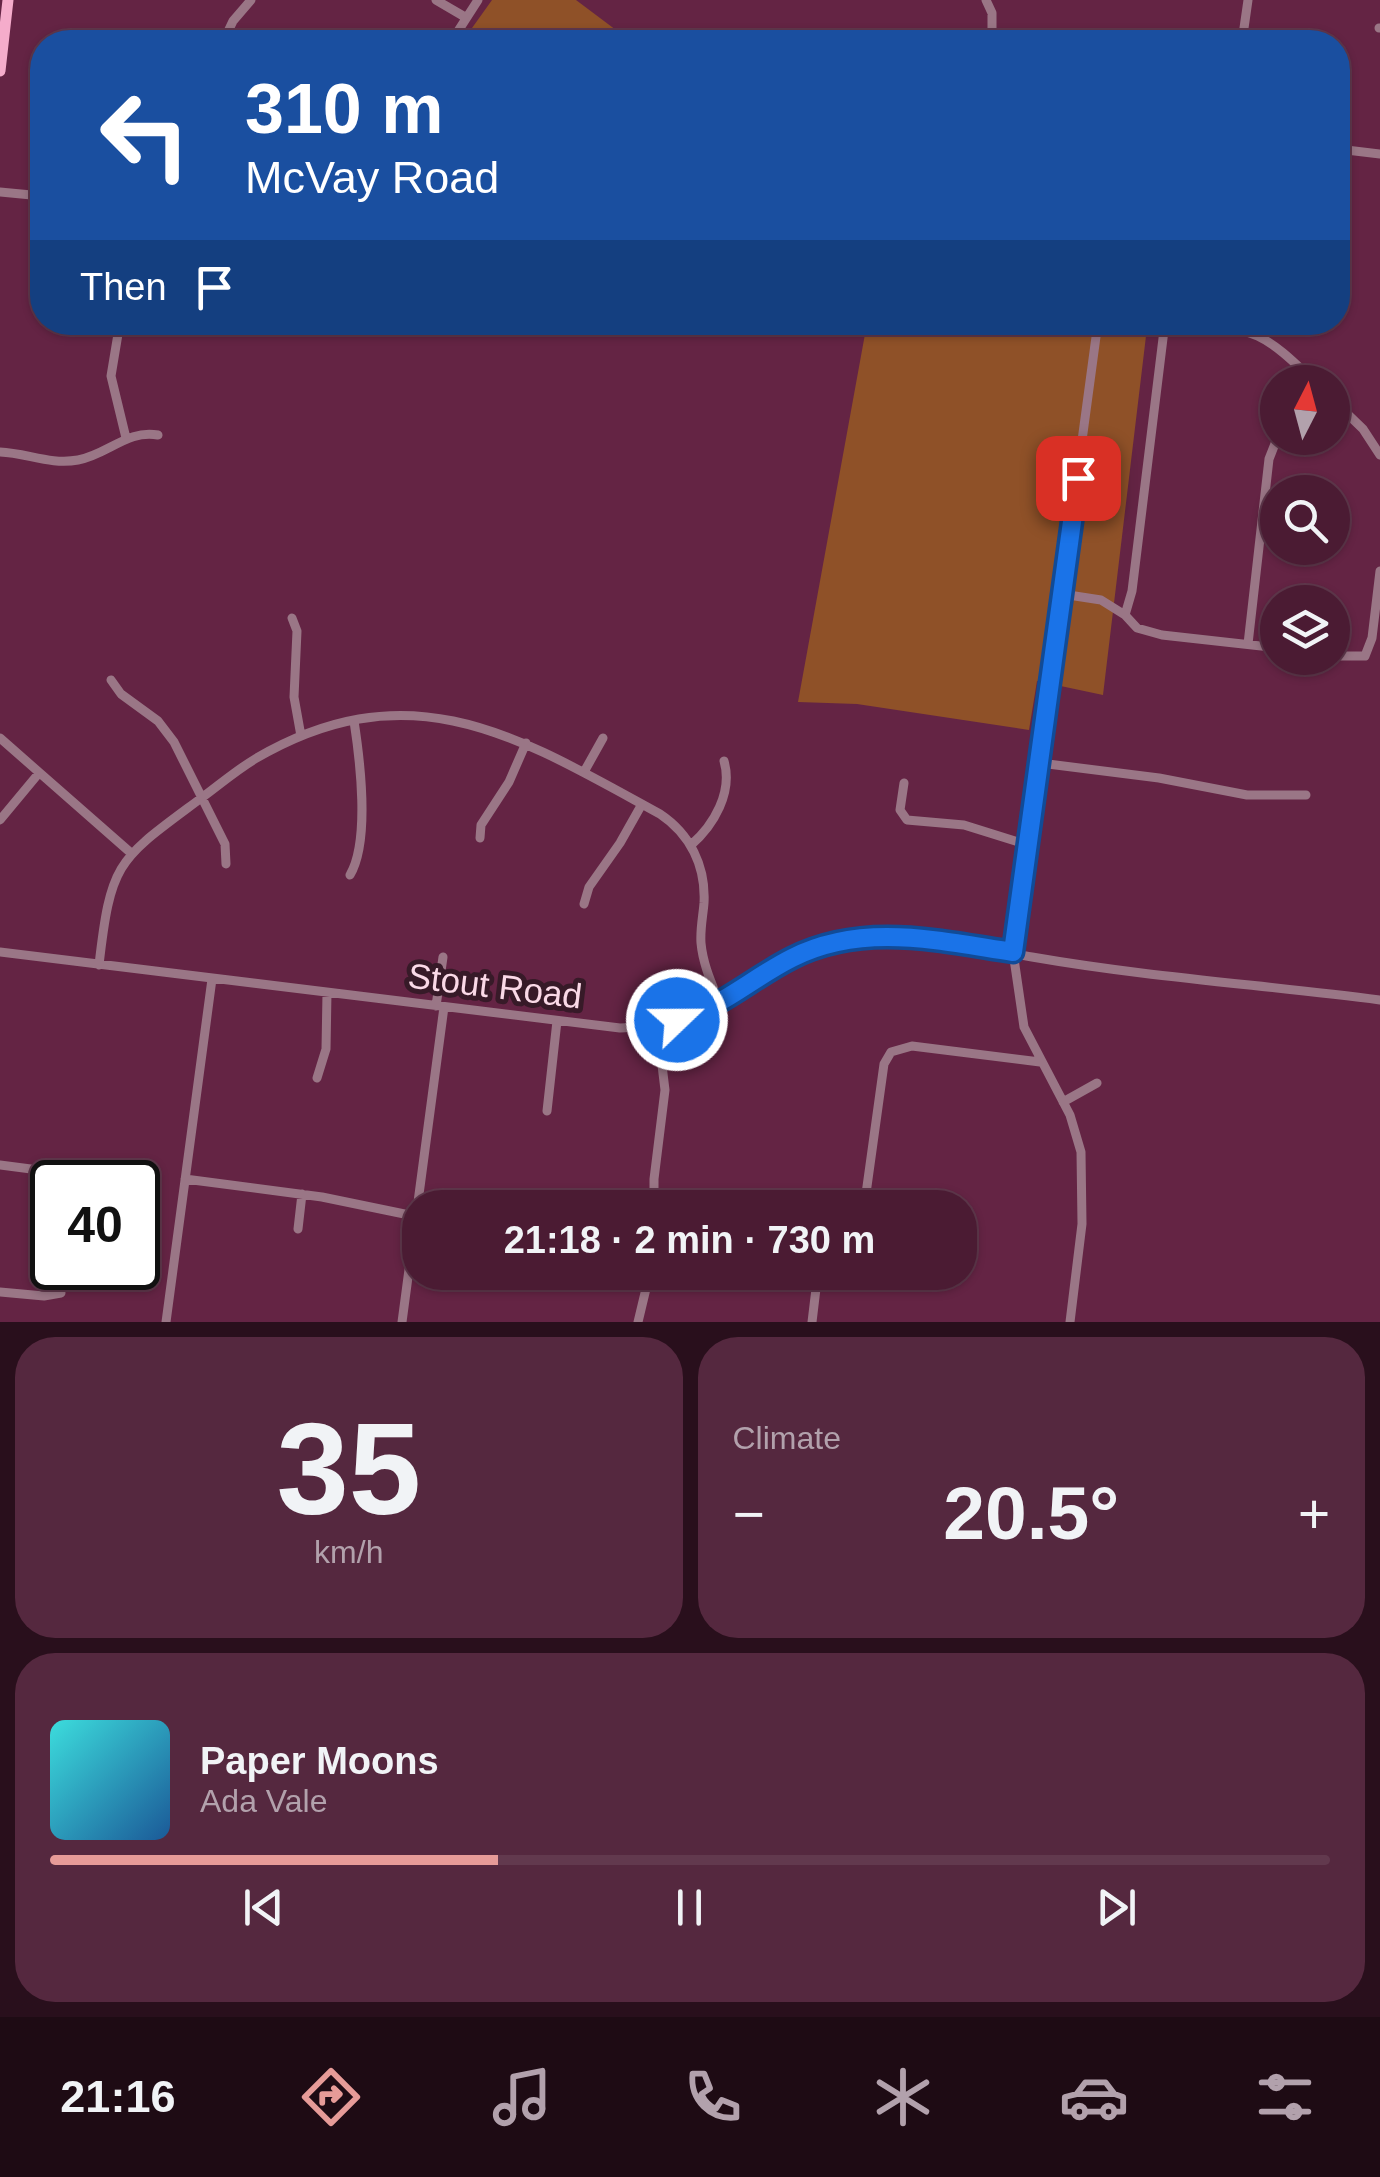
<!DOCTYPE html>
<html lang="en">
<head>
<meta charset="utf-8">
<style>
	:root { --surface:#4b1b33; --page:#55283f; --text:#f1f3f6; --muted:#b2a1ac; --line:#62394e; --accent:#e69b98 }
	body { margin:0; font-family:Helvetica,sans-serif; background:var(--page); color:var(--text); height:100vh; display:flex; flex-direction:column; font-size:38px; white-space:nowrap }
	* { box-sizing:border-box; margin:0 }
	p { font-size:32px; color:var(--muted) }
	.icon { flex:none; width:55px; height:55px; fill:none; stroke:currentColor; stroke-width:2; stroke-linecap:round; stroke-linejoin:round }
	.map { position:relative; height:1322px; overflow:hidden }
	.side { display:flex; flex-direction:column; gap:15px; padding:15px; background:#290f1c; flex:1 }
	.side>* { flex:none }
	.hud { position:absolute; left:30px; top:30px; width:1320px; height:305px; border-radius:40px; box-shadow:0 2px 8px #0004,0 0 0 2px var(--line); background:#1a4fa0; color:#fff; overflow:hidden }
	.needle { width:65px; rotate:6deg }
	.tools { position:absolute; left:1260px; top:365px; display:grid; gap:20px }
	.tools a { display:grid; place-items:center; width:90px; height:90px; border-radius:50%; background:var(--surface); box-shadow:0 2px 8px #0004,0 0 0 2px var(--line); font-size:50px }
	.speed { position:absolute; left:30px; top:1160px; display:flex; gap:20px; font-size:50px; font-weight:700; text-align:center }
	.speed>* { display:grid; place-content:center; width:130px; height:130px; border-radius:50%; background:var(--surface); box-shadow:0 2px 8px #0004,0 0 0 2px var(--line); line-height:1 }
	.speed .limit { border:5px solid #111; border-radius:15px; background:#fff; color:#111 }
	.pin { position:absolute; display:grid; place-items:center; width:85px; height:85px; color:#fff; margin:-42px; border-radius:20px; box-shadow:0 5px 15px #0006 }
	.me { position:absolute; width:110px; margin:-55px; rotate:68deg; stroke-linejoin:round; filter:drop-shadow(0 0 8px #0008) }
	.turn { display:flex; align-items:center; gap:35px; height:210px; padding:0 50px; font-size:45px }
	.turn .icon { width:130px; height:130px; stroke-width:2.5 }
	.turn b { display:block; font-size:70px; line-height:85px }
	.then { display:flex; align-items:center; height:95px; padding:0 50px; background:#0003; gap:20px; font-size:38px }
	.big { font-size:75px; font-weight:800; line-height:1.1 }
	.side .tile { flex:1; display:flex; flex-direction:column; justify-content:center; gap:15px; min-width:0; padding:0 35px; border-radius:40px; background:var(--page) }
	.side .dial { align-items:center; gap:0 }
	.dial b { font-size:130px; line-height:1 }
	.song { display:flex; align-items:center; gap:30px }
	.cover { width:120px; height:120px; border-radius:15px; background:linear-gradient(135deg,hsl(180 70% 55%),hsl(210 70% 35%)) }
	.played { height:10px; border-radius:5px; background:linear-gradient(90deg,var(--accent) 35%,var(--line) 35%) }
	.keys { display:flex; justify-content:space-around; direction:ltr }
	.heat { display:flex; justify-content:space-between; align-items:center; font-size:55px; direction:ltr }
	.side .tiles { flex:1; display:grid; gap:15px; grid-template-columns:1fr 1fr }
	.tile:last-child { grid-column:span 2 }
	.trip { position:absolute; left:402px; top:1190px; width:575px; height:100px; border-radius:40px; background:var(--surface); box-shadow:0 2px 8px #0004,0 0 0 2px var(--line); font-weight:800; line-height:100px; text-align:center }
	.tab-bar { display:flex; height:160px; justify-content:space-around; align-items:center; background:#1e0b14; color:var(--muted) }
	.tab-bar .icon { width:70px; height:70px }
	.tab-bar .on { color:var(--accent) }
	.tab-bar b { font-size:45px; color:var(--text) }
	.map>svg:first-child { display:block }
	.green { fill:#8f5128 }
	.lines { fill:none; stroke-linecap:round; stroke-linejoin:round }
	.minor { stroke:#9a7686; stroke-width:9 }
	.major { stroke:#f5accb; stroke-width:11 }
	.route-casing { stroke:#114b97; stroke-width:25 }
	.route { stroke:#1a73e8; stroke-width:18 }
	.labels { text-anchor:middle; stroke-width:10; stroke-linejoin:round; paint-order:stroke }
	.street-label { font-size:35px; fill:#fad9e7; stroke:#371a28 }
</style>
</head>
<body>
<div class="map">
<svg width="1380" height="1322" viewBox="0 0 1380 1322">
	<rect width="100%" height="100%" fill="#642444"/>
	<path class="green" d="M492,0H576L632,42H462Z
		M1050,322L1146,336L1103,695L1037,681L1029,730L857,704L798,702L867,323Z"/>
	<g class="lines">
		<path class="minor" d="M436,0L465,17
			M986,0L992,13V42
			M1379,28H1380
			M223,42L233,21L251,0
			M451,42L478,0
			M1242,42L1248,0
			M1338,149L1380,154
			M0,192L42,196
			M120,322L111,376L126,438
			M1186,322C1258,330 1263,332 1315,382
			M119,324L163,322
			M1332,399L1363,429L1380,455
			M0,452C27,453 50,465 78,460C107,455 128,429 158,435
			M1062,594L1101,600L1125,615L1137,628L1162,635L1278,648
			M1125,615L1132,591L1165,322
			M292,618L297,631L294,697L301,736
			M1248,644L1269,459L1278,436
			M1332,656H1365L1372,638L1380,571
			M111,680L121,694L158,721L174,742L225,844L226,864
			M0,738L131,853
			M1040,763L1159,778L1247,795H1306
			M584,772L603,738
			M904,783L900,810L907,820L964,825L1028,845
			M0,820L39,773
			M480,838L481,825L509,782L526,743
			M691,845C714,825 733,792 724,761
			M350,875C370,841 360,760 354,721
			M584,904L589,887L620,843L642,804
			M0,952L620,1028C650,1027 682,1022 709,1009C759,986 795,947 851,938C910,928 974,947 1032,957C1147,977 1264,985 1380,1000
			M99,965C111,860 118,860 200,799C218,786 235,771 255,759C412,667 521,738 660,814C690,834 706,866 704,903C703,916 700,929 701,943C703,965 712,984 720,1004
			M436,1006L443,957
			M317,1078L326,1049L327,993
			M1063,1102L1097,1083
			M547,1111L557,1021
			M0,1165L77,1175
			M185,1179L322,1197L419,1217
			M654,1208V1179L665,1090L657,1024
			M864,1208L884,1064L891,1052L912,1046L1040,1062
			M298,1229L302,1194
			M0,1292L44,1296L61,1293
			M166,1322L212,979
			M402,1322L444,1007
			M638,1322L650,1272
			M812,1322L818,1272
			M1070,1322L1082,1224L1081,1152L1070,1115L1024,1027L1013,952L1098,322"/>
		<path class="major" d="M0,71L8,0"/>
	</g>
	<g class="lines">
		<g class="route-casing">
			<path id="route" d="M677,1020C721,1008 752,978 792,958C863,922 939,941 1013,952L1078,478"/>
		</g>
		<use href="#route" class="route"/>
	</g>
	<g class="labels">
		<g class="street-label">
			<text transform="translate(495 986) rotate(7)" y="12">Stout Road</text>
		</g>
	</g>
</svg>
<div class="tools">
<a><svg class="needle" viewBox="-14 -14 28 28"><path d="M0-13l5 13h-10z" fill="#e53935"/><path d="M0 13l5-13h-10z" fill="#b2a1ac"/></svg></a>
<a><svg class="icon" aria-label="search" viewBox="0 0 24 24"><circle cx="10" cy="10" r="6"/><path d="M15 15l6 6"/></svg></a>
<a><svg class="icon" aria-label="layers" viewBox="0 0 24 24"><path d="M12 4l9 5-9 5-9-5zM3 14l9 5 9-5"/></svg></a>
</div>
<div class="speed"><div class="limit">40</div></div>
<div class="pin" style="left:1078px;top:478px;background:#d93025"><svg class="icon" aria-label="arrive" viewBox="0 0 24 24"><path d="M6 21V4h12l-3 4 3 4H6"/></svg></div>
<svg class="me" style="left:677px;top:1020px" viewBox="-20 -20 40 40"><circle r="17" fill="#1a73e8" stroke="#fff" stroke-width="3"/><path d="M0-11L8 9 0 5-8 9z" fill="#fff"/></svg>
<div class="trip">21:18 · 2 min · 730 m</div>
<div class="hud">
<div class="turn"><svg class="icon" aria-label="left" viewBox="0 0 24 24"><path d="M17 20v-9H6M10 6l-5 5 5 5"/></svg><div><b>310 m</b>McVay Road</div></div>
<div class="then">Then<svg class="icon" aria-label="arrive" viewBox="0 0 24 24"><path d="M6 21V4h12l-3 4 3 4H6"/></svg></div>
</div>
</div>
<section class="side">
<div class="tiles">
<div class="tile dial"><b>35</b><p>km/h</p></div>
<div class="tile"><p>Climate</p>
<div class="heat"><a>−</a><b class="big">20.5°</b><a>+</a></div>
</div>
<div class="tile">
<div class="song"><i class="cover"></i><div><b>Paper Moons</b><p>Ada Vale</p></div></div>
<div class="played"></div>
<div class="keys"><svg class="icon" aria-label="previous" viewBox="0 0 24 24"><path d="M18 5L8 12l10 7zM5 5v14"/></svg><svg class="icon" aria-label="pause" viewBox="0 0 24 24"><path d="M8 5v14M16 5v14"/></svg><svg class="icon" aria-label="next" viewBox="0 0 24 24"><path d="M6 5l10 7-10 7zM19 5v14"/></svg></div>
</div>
</div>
</section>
<nav class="tab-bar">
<b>21:16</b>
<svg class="icon on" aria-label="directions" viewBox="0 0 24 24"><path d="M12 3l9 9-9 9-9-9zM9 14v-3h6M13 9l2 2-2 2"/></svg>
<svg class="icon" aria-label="music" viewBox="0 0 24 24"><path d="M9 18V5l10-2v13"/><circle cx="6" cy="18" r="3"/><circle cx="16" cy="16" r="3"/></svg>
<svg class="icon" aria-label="phone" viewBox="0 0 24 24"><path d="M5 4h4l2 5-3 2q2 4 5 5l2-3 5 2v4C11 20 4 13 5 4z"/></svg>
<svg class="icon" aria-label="climate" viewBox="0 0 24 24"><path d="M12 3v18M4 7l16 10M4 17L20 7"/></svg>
<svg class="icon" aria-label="car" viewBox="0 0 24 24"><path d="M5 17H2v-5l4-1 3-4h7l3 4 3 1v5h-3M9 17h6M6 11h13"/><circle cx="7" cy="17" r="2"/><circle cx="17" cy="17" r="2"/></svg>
<svg class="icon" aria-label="filters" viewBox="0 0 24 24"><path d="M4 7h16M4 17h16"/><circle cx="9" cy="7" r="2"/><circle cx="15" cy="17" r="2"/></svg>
</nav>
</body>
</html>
